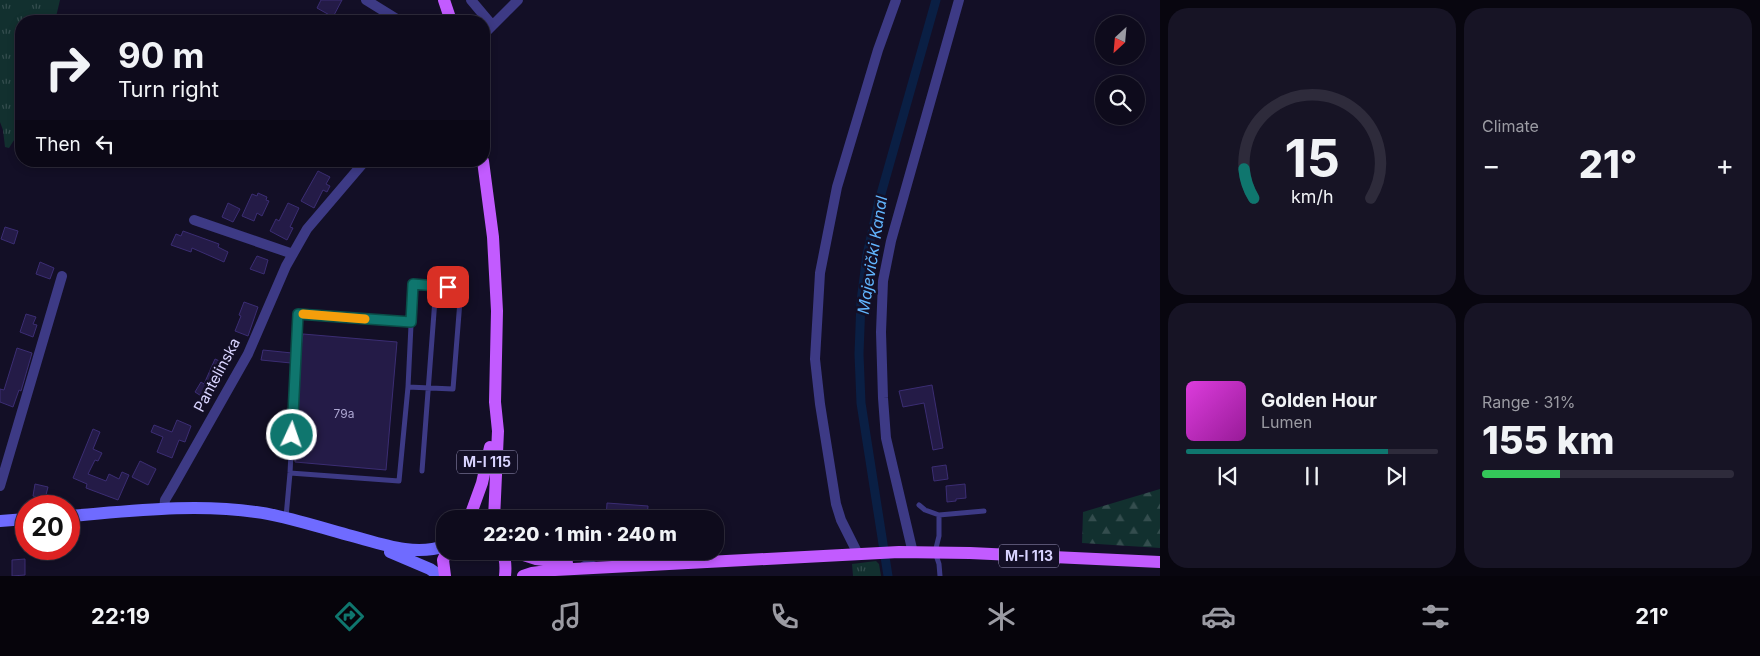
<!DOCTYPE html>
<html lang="en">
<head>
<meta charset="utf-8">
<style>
	:root { --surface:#0e0b1c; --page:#171425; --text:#f1f3f6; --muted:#9b9ba3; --line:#2e2b3b; --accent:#0f766e }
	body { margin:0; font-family:Inter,sans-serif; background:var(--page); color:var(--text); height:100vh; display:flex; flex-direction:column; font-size:19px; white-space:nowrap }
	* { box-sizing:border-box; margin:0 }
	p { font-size:16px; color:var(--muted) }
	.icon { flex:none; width:28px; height:28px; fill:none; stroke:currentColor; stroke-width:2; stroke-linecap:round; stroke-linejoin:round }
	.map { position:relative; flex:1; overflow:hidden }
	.side { display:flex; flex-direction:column; gap:8px; padding:8px; background:#08060f; width:600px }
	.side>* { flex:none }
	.banner { position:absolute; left:15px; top:15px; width:475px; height:152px; border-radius:20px; box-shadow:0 2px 8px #0003,0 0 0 1px var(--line); background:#0e0b1c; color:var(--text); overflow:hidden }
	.needle { width:32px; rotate:206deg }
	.controls { position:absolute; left:1095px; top:15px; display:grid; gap:10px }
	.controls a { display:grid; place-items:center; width:50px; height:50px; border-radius:50%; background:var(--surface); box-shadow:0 2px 8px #0003,0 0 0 1px var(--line); font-size:25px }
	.speed { position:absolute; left:15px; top:495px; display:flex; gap:10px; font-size:25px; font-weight:700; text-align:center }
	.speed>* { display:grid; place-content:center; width:65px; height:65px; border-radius:50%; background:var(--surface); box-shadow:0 2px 8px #0003,0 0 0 1px var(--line); line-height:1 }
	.speed .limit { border:8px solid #d22; background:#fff; color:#111 }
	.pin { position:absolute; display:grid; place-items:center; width:42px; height:42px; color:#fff; margin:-21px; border-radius:10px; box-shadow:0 2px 8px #0006 }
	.me { position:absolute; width:55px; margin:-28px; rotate:3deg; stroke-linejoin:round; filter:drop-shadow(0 0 4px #0008) }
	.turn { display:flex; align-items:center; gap:18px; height:105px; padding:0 20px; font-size:22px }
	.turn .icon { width:65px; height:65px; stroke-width:2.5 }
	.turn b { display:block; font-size:35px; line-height:42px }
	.then { display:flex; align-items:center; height:48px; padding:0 20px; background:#0003; gap:10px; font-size:19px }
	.big { font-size:38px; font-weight:800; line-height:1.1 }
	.side .widget { flex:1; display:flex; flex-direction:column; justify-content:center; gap:8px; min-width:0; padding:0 18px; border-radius:20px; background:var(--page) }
	.side .dial { align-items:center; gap:0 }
	.dial svg { height:130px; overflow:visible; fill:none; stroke:var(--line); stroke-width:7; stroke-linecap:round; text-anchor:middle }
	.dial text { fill:var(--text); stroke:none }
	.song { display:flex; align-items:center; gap:15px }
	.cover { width:60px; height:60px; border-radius:8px; background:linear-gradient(135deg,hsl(300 70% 55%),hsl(300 70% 35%)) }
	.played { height:5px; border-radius:2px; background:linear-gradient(90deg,var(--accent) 80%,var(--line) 80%) }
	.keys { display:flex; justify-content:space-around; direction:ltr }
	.heat { display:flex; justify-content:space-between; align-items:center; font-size:28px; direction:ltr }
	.charge { height:8px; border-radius:4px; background:linear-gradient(90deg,#34c759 31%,var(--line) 0) }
	.side .tiles { flex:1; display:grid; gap:8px; grid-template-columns:repeat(2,1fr) }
	.trip { position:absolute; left:436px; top:510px; width:288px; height:50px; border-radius:20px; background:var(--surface); box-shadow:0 2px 8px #0003,0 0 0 1px var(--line); font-weight:800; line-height:50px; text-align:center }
	.tabs { display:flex; height:80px; justify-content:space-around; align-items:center; background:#06040b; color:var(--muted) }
	.tabs .icon { width:35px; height:35px }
	.tabs .on { color:var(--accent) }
	.tabs b { font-size:22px; color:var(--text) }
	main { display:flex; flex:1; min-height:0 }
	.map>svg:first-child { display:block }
	.grass { fill:url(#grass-tufts) }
	.forest { fill:url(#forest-firs) }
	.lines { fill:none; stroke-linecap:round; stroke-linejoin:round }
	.canal { stroke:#0a1f44; stroke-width:9 }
	.building { fill:#241b47; stroke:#3b2d73 }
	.lane { stroke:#3d3a85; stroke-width:5 }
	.street { stroke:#3d3a85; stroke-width:10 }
	.secondary { stroke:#6f6bff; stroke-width:12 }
	.primary { stroke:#c25bff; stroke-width:12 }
	.route-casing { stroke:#0a4d48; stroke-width:12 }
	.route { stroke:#0f766e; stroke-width:9 }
	.slow { stroke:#f59e0b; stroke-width:9 }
	.labels { text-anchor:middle; stroke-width:5; stroke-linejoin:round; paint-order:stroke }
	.number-label { font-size:12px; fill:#aca6d1 }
	.shield { fill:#130f26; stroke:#9e99be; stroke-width:1 }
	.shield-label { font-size:14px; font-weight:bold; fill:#d9d4ff }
	.street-label { font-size:15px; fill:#d9d4ff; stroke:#130f26 }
	.water-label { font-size:16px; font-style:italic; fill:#62b6ff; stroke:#130f26 }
</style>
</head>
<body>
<main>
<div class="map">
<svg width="1160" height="576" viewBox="0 0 1160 576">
	<defs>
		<pattern id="grass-tufts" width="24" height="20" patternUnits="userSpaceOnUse" patternTransform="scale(1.25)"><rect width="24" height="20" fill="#12302f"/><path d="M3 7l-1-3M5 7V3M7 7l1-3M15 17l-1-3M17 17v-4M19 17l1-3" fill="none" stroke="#344d4e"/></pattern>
		<pattern id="forest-firs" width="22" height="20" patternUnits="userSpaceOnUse" patternTransform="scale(1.25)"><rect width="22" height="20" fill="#12302f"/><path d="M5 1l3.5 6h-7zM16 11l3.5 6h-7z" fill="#344d4e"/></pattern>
	</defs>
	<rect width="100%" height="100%" fill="#130f26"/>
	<path class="grass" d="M0,0H60L55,21H21V129L9,148L5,147L3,130L0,122Z
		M876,561L879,564L881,576H853L852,564Z"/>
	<path class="forest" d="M1160,489V548L1082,543L1083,512Z"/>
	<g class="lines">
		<path class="canal" d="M888,576L861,403L859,354L861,301L867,255L879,201L936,0"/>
	</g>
	<path class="building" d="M321,0H342L333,17L317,8Z
		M318,171L330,177L326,184L330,186L327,192L323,190L314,208L301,201Z
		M258,193L267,197L266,200L269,201L262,216L257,213L254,221L242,216L252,194L257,196Z
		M228,203L240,209L233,222L222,217Z
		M288,203L299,208L290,227L293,228L287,240L270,231L276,219L279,221Z
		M5,227L18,231L14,244L1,239Z
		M183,231L219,244L218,247L228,252L224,262L192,248L191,252L171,245L176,234L181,236Z
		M257,256L268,260L264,274L250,269Z
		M40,262L54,268L50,279L36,274Z
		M244,302L258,307L248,336L235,331L241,316L239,315Z
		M26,314L36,317L33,324L37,325L33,337L20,332Z
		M303,334L397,342L386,470L295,462L300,354Z
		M17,348L32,353L21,391L19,390L13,407L0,402V389L4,390Z
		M263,350L292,353L291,363L261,360Z
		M215,359L229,365L223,377L220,376L213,389L216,391L209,401L195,392L201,382L204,384Z
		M932,385L943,448L933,450L924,403L903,407L899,391Z
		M177,420L191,426L185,442L179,440L172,458L157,452L163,437L151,432L154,425L172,432Z
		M93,429L100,432L93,449L102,453L98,461L95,460L88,474L106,481L109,474L119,479L122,472L129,475L118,500L86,488L87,484L73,478Z
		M140,461L156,469L148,485L132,477Z
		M946,465L948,479L934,481L932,467Z
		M35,484L48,487L45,499L33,496Z
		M965,484L966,498L956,499V501L947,502L946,486Z
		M607,503L648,506L647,519H606Z
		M25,559V575L12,576V560Z"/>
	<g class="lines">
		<path class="lane" d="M408,387L413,284L436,286
			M290,473L399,481L408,387L453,389L461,288L436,286L422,471
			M919,505L925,510L939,515V536L935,552L939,564L940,576
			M939,515L984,511
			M286,517L290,473L298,314L411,322
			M666,551L680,560
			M583,564L597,558L602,551"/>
		<path class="street" d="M366,0L400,21
			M471,0L492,25
			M484,34L518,0
			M194,220L293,254
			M0,486L62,276
			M164,509L165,500L171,490L248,354L286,266L307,229L365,161
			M913,553L886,438L883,398L881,332L883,281L891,241L959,0
			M858,554L841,520L836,504L820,404L815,359L820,273L837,187L878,50L896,0"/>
		<path class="secondary" d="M69,516C131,511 194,503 256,512C287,516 318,527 348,535C379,543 413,557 445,546
			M0,521L26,519
			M390,552L430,569L440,576"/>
		<path class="primary" d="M444,0L451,21
			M483,161L493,237L497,311L495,402L498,431L494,519
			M469,519L482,483L490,447
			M502,551C506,559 506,567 505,576
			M511,551L536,559L567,563
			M445,576L443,560L447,551
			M523,576L532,573L555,570L899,552L970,553L1160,562"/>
	</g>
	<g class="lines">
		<g class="route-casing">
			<path id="route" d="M292,435L298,314L411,322L413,284L448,287"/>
		</g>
		<use href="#route" class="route"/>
		<path class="slow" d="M303,314L365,319"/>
	</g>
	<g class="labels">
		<g class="number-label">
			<text x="344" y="418">79a</text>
		</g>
		<g class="shield">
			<rect x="457" y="450.5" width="60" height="23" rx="4"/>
			<rect x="999" y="544.5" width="60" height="23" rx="4"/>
		</g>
		<g class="shield-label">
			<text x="487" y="467">M-I 115</text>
			<text x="1029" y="561">M-I 113</text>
		</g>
		<g class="street-label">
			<text transform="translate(217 375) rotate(-62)" y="5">Pantelinska</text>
		</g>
		<g class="water-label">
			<text transform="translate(872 255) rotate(-81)" y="6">Majevički Kanal</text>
		</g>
	</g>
</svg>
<div class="controls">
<a><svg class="needle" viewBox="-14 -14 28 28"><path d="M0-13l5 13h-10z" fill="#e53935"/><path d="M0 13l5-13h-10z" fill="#9b9ba3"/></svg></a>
<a><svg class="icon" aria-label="search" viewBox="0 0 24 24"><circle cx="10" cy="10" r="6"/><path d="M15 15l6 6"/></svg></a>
</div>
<div class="speed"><div class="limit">20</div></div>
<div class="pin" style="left:448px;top:287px;background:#d93025"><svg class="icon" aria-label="arrive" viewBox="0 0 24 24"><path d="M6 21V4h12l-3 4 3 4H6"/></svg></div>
<svg class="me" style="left:292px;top:435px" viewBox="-20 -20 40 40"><circle r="17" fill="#0f766e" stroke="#fff" stroke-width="3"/><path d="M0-11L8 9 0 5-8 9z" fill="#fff"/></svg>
<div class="trip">22:20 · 1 min · 240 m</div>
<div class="banner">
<div class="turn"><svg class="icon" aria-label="right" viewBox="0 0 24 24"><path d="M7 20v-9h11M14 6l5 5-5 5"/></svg><div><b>90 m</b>Turn right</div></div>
<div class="then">Then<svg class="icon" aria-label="left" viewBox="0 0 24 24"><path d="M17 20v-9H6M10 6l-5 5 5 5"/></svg></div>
</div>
</div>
<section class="side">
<div class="tiles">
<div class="widget dial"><svg viewBox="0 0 100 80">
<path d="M14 69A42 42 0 1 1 86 69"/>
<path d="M14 69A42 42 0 0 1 8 51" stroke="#0f766e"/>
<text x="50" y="56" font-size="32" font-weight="700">15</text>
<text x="50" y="72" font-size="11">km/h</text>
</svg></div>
<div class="widget"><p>Climate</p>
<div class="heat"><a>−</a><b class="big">21°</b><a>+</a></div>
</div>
<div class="widget">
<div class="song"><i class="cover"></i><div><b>Golden Hour</b><p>Lumen</p></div></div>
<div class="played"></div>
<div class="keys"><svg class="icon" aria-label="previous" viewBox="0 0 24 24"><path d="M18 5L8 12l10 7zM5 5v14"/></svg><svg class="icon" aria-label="pause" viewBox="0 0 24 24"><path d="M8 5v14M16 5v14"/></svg><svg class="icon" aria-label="next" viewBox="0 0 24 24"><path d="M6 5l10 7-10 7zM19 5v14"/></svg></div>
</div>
<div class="widget"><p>Range · 31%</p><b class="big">155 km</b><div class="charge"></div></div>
</div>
</section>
</main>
<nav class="tabs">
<b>22:19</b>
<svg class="icon on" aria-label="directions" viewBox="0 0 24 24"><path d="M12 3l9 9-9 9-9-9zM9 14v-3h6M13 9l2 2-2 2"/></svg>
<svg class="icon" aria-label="music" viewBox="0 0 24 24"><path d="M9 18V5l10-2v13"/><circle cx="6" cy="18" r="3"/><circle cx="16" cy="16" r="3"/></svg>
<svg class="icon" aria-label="phone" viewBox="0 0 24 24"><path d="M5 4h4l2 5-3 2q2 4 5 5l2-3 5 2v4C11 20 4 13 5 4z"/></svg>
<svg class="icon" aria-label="climate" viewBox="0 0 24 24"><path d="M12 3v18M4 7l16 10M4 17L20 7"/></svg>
<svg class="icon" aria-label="car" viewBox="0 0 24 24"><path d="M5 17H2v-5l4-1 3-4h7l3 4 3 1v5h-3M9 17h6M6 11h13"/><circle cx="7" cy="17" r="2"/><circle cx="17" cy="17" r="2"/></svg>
<svg class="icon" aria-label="filters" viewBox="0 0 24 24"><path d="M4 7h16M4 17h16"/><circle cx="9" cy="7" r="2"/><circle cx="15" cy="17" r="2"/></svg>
<b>21°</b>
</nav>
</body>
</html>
